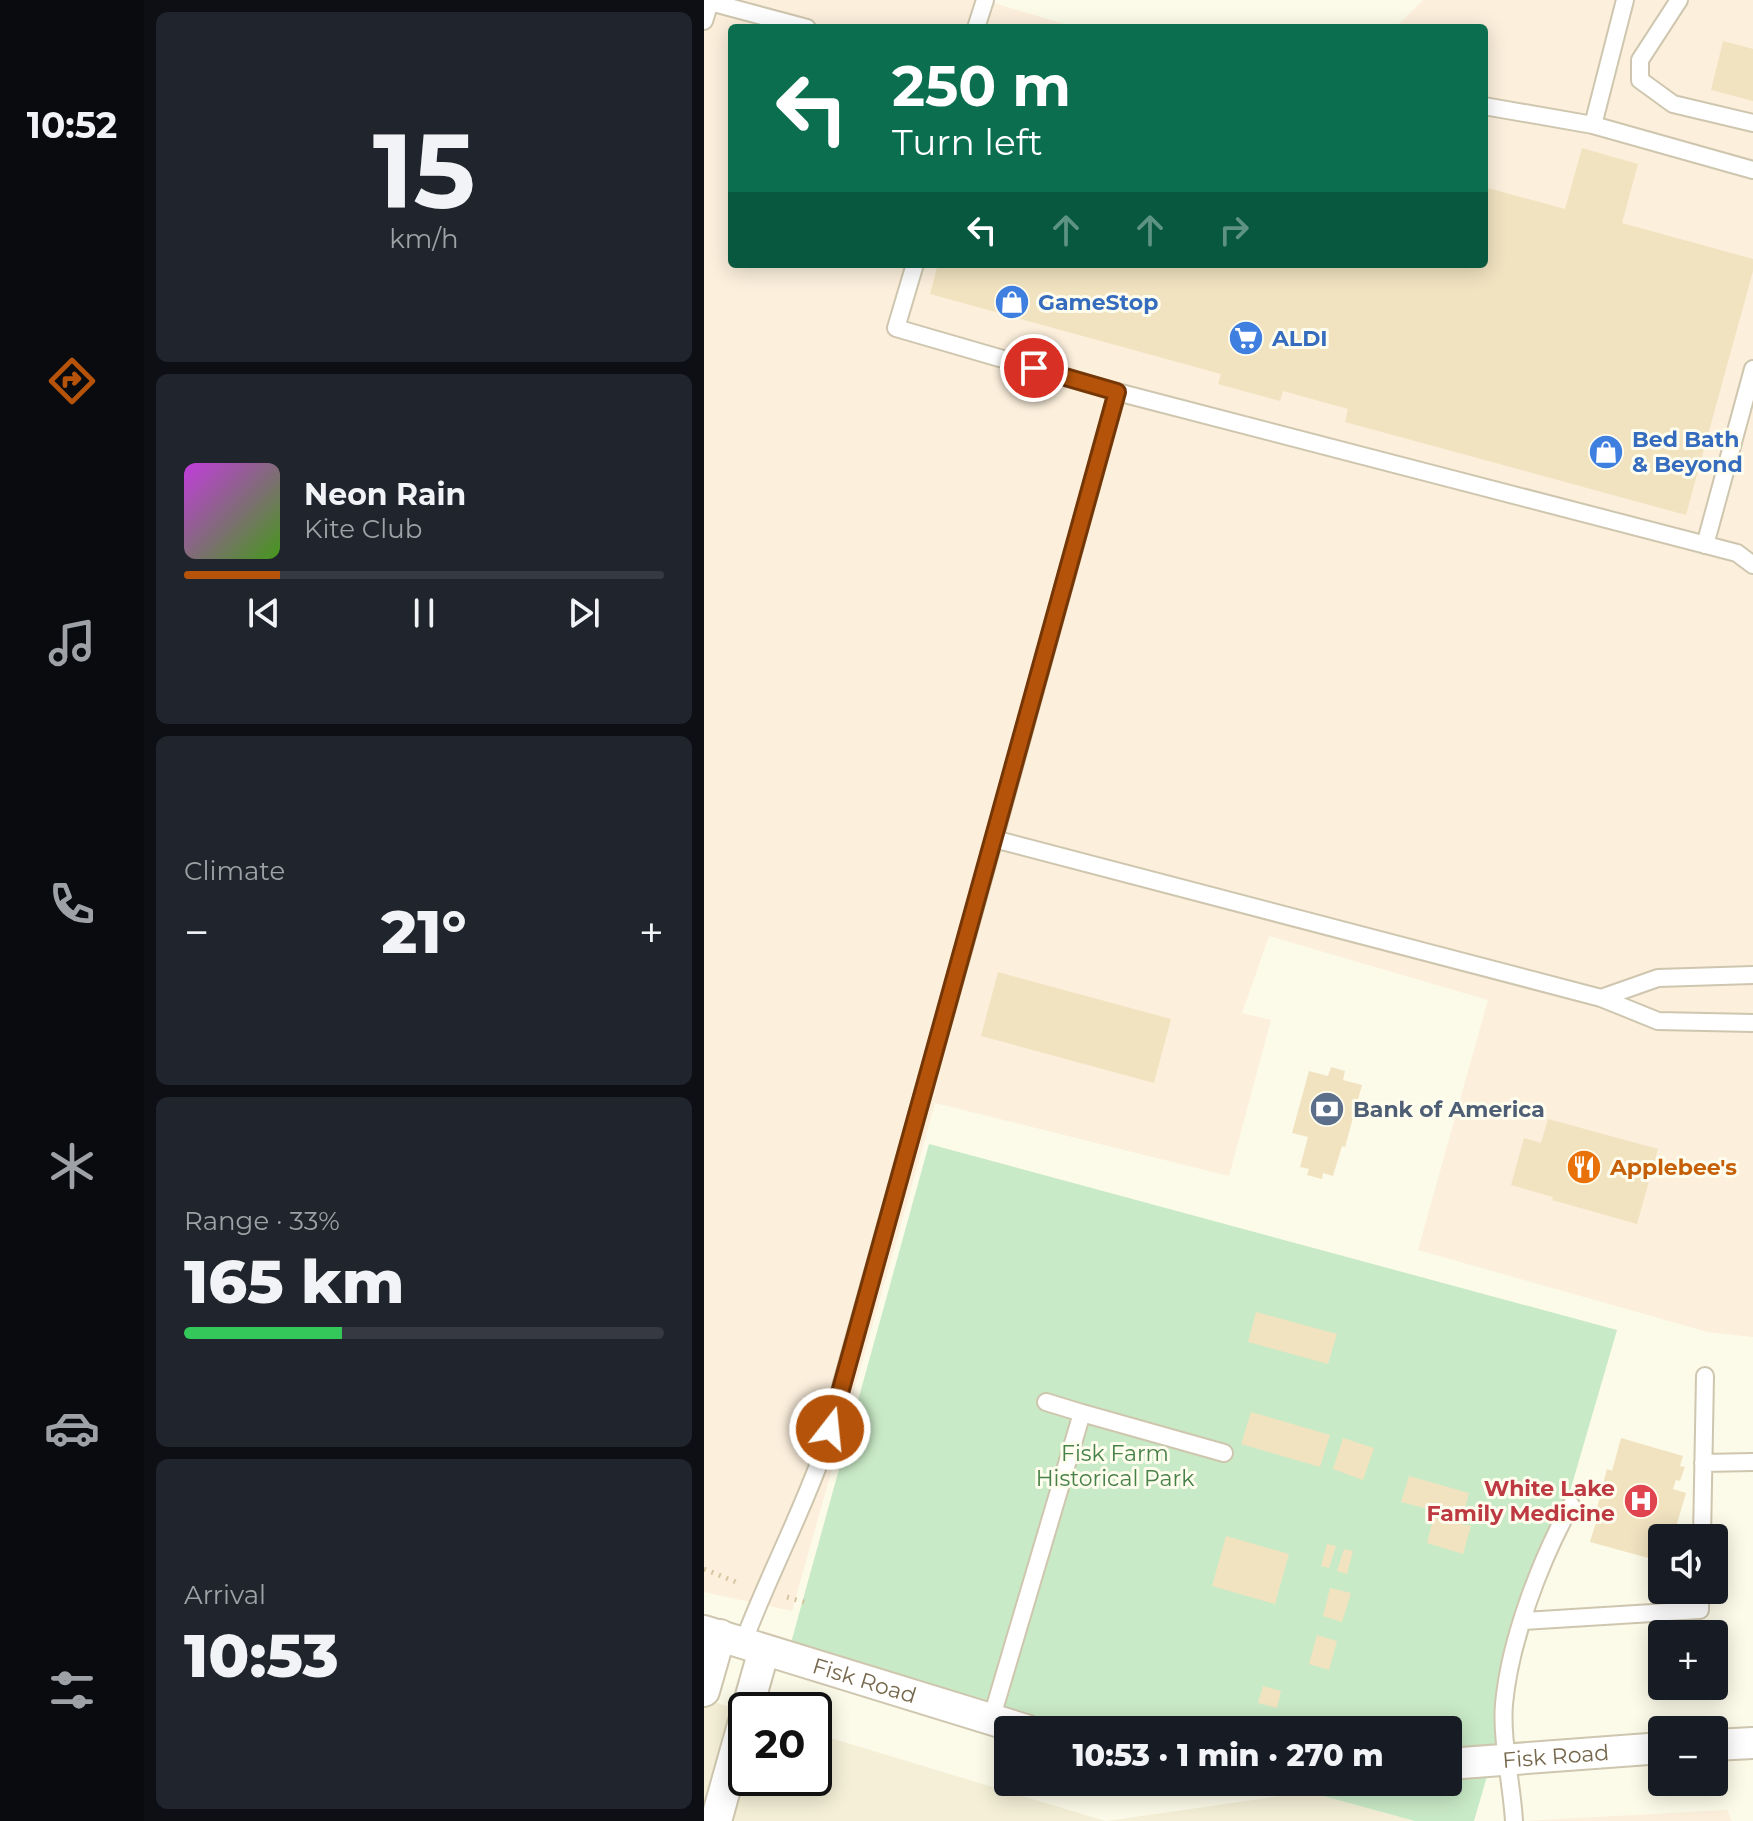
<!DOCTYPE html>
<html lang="en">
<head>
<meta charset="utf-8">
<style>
	:root { --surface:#171b24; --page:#20242c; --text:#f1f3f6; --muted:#9ea1a6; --line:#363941; --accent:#b45309 }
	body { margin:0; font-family:Montserrat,sans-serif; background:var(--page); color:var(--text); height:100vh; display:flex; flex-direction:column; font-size:30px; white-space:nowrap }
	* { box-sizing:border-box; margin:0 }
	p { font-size:26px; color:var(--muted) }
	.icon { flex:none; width:44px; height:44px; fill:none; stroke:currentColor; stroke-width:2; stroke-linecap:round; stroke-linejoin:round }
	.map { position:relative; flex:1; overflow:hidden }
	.side { display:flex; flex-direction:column; gap:12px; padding:12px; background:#0d0f14; width:560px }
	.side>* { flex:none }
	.hud { position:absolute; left:24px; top:24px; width:760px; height:244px; border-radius:8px; box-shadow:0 4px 20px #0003; background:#0b6e4f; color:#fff; overflow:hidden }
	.fabs { position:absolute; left:944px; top:1524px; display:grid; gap:16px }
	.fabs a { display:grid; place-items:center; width:80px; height:80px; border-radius:8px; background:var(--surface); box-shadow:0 4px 20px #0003; font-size:40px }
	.speed { position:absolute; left:24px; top:1692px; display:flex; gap:16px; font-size:40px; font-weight:700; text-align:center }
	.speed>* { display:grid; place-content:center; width:104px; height:104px; border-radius:50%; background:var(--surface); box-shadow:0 4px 20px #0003; line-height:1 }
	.speed .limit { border:4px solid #111; border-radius:12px; background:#fff; color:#111 }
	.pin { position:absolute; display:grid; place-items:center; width:68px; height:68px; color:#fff; margin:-34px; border:4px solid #fff; border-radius:50%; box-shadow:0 2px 8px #0007 }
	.me { position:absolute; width:88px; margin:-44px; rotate:16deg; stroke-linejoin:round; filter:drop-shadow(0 0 6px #0008) }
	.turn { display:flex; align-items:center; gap:28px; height:168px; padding:0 32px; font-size:36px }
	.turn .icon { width:104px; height:104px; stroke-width:2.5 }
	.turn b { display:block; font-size:56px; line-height:68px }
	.lanes { display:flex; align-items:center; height:76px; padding:0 32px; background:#0003; justify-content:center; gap:40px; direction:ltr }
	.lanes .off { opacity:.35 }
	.big { font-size:60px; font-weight:800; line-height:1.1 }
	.side .widget { flex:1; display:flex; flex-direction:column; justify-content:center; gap:12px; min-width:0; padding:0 28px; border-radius:12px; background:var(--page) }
	.side .dial { align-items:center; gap:0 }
	.dial b { font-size:104px; line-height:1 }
	.song { display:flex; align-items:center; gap:24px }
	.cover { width:96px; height:96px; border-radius:12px; background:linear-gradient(135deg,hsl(290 70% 55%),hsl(100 70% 35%)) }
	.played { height:8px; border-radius:4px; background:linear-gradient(90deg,var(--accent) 20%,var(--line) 20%) }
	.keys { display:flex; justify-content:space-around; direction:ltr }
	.heat { display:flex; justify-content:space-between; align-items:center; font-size:44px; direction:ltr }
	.charge { height:12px; border-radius:6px; background:linear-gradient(90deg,#34c759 33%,var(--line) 0) }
	.trip { position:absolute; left:290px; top:1716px; width:468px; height:80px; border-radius:8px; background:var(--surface); box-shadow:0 4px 20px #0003; font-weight:800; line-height:80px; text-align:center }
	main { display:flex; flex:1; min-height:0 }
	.dock { display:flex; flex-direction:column; width:144px; justify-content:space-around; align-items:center; background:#090b0e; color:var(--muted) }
	.dock .icon { width:56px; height:56px }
	.dock .selected { color:var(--accent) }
	.dock b { font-size:36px; color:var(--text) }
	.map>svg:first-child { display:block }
	.residential { fill:#f4efd6 }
	.commercial { fill:#fcefdc }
	.green { fill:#c9eac6 }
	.building { fill:#f1e3c0 }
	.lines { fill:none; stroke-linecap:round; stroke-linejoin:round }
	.lane-casing { stroke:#cec6ae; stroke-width:20 }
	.street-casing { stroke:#cec6ae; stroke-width:34 }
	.path { stroke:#d6c7a2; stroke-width:5; stroke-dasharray:2 6; stroke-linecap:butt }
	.lane { stroke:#fff; stroke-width:16 }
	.street { stroke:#fff; stroke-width:30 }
	.route-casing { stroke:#753606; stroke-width:20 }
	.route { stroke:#b45309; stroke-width:14 }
	.labels { text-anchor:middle; stroke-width:6; stroke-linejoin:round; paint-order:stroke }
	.shop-label { font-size:22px; font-weight:bold; fill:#366cbe; stroke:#fffdee; text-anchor:start }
	.service-label { font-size:22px; font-weight:bold; fill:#4e5e75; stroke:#fffdee; text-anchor:start }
	.food-label { font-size:22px; font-weight:bold; fill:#c56008; stroke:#fffdee; text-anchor:start }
	.park-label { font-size:22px; fill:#468148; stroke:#fffdee }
	.health-label { font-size:22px; font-weight:bold; fill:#be3a42; stroke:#fffdee; text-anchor:end }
	.street-label { font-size:22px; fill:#76684c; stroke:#fffdee }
</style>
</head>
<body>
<main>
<nav class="dock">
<b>10:52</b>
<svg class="icon selected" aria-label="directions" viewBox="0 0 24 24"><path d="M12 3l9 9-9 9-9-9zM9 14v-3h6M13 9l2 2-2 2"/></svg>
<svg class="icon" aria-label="music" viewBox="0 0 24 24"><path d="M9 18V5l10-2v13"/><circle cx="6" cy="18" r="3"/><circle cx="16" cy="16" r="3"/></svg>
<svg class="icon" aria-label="phone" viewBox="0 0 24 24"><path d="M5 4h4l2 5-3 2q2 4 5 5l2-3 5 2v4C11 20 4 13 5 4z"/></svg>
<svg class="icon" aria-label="climate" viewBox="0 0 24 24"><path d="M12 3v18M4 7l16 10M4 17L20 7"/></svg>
<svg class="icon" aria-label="car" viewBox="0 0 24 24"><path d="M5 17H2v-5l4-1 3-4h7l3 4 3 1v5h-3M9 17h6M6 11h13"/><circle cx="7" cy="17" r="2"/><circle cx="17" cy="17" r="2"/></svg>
<svg class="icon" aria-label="filters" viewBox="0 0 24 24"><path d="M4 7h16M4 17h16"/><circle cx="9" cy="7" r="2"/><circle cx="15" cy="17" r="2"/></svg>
</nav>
<section class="side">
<div class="widget dial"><b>15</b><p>km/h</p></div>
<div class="widget">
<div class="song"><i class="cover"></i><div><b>Neon Rain</b><p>Kite Club</p></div></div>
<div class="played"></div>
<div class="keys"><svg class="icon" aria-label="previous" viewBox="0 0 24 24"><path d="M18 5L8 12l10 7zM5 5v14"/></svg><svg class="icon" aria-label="pause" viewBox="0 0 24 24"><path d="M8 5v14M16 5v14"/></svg><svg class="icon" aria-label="next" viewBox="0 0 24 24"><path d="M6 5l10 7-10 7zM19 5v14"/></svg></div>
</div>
<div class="widget"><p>Climate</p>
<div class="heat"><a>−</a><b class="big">21°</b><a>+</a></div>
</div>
<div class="widget"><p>Range · 33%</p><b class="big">165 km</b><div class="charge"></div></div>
<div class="widget"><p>Arrival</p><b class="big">10:53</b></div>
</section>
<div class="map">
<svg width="1049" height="1821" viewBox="0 0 1049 1821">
	<rect width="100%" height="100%" fill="#fcfae8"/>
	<path class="residential" d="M0,1699L42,1712V1778H110V1733L401,1821H0Z
		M605,1792L711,1821H403Z"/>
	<path class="commercial" d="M0,0H280L374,28H28V264H780V28H691L719,0H1049V1337L1004,1332L714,1250L784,1000L565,936L538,1013L567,1020L525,1176L231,1103L88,1611L0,1592Z
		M1023,1810L1028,1821H818Z"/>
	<path class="green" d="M225,1144L913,1330L770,1821H711L568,1782H744V1730H377L85,1650Z"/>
	<path class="building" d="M1019,41L1049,49V101L1007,90Z
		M878,148L934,164L918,223L1049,259V271L982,515L641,422L644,409L579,391L576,401L514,384L517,374L226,294L234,264H780V187L861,209Z
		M294,972L467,1019L450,1083L277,1036Z
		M627,1067L641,1071L639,1080L658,1085L641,1147L638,1146L629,1176L619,1173L618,1179L603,1175L605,1169L596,1167L604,1137L588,1133L605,1071L624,1076Z
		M844,1119L954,1149L933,1224L848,1200L849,1197L807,1185L820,1138L837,1143Z
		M552,1312L633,1334L624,1364L544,1342Z
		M547,1412L626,1435L616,1467L537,1444Z
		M639,1438L670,1448L659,1480L629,1469Z
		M917,1438L979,1456L976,1466L981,1467L976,1481L972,1480L969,1489L982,1493L971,1530L959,1527L957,1534L962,1535L958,1538L957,1552L951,1550L948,1559L886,1542L896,1509L893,1508L903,1469L908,1471Z
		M705,1476L765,1493L757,1524L767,1526L759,1554L723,1543L731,1511L697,1502Z
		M522,1536L585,1554L571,1604L508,1586Z
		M623,1544L632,1546L625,1568L617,1566Z
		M640,1549L649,1551L643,1574L633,1571Z
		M626,1588L647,1593L638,1622L619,1616Z
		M613,1635L633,1641L625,1670L605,1664Z
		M559,1686L577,1691L573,1708L554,1703Z"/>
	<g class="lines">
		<g class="lane-casing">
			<path id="lane" d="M921,0L889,125L1049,170
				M975,0L936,60V80L969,104L1049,123
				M0,21L6,2L103,28
				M272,28L281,0
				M780,106L889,125
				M211,264L192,328L413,392
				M1001,545L1049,369
				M290,839L413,392L1033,553L1049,565
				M897,998L954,978L1049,975
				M342,1402L378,1413
				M999,1463L1049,1462
				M998,1538L1001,1376
				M819,1621L996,1610V1590
				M39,1643C63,1579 95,1519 118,1455L290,839L897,998L954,1021L1049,1023
				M287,1720L378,1413L520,1453
				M810,1821C808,1785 797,1739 800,1704C806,1640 836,1561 867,1505"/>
		</g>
		<g class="street-casing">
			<g id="street">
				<path id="s1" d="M0,1631L322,1730"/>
				<path d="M0,1691L16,1635"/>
				<path d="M43,1710L60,1650"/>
				<path d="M1010,1745L1049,1743"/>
				<path id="s2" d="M744,1764L958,1748"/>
				<path d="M12,1821L42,1714"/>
			</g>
		</g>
		<path class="path" d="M0,1569L32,1582
			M83,1597L103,1603"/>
		<use href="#lane" class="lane"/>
		<use href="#street" class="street"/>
	</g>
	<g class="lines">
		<g class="route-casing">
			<path id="route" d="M126,1429L413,392L330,368"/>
		</g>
		<use href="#route" class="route"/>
	</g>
	<defs>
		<g id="shop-disc" transform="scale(1.8)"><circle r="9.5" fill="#3f7fe0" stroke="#fffdee"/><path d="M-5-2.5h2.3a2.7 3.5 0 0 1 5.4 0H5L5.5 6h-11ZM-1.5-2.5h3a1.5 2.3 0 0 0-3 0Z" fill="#fff"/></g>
		<g id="supermarket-disc" transform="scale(1.8)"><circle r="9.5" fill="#3f7fe0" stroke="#fffdee"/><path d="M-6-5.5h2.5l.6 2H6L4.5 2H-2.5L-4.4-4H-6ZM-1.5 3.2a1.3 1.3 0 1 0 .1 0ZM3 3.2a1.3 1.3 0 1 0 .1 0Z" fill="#fff"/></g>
		<g id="bank-disc" transform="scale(1.8)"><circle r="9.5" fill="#5c6f8a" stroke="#fffdee"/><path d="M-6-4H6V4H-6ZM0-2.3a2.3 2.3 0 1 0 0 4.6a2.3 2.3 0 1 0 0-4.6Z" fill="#fff"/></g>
		<g id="restaurant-disc" transform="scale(1.8)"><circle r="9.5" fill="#e8710a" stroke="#fffdee"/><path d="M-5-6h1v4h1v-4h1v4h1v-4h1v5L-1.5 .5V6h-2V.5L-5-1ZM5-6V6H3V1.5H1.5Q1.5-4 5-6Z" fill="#fff"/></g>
		<g id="hospital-disc" transform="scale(1.8)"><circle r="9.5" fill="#e0444e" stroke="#fffdee"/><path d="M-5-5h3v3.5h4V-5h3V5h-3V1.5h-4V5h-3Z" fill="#fff"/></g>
	</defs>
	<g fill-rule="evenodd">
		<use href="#shop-disc" x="308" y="302"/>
		<use href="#supermarket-disc" x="542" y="338"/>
		<use href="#shop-disc" x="902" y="452"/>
		<use href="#bank-disc" x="623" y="1109"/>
		<use href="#restaurant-disc" x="880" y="1167"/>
		<use href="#hospital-disc" x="937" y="1501"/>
	</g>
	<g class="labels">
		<g class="shop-label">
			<text x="334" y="310">GameStop</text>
			<text x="568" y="346">ALDI</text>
			<text x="928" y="447">Bed Bath<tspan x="928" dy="25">&amp; Beyond</tspan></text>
		</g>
		<g class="service-label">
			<text x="649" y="1117">Bank of America</text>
		</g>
		<g class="food-label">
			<text x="906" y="1175">Applebee's</text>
		</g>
		<g class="park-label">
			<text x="411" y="1461">Fisk Farm<tspan x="411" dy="25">Historical Park</tspan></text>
		</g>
		<g class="health-label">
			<text x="911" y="1496">White Lake<tspan x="911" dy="25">Family Medicine</tspan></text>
		</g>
		<g class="street-label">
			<text dy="8" stroke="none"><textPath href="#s1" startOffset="168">Fisk Road</textPath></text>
			<text dy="8" stroke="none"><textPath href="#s2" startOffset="108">Fisk Road</textPath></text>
		</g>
	</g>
</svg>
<div class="fabs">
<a><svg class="icon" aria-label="sound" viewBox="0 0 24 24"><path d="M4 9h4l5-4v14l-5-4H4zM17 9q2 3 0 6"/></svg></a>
<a>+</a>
<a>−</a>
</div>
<div class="speed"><div class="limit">20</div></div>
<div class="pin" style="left:330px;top:368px;background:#d93025"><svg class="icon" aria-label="arrive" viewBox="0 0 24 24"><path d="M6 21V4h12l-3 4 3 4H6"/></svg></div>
<svg class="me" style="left:126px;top:1429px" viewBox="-20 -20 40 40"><circle r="17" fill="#b45309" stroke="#fff" stroke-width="3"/><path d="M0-11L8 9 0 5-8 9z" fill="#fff"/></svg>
<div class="trip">10:53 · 1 min · 270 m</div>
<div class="hud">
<div class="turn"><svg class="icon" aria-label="left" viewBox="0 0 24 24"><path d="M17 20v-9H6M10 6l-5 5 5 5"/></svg><div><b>250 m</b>Turn left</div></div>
<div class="lanes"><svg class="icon" aria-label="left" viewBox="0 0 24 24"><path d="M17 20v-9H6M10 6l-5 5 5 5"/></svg><svg class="icon off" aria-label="ahead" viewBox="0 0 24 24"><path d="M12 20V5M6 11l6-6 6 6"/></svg><svg class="icon off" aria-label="ahead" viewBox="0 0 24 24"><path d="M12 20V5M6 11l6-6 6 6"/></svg><svg class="icon off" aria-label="right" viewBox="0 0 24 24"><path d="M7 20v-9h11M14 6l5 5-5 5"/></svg></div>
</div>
</div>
</main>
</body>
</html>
